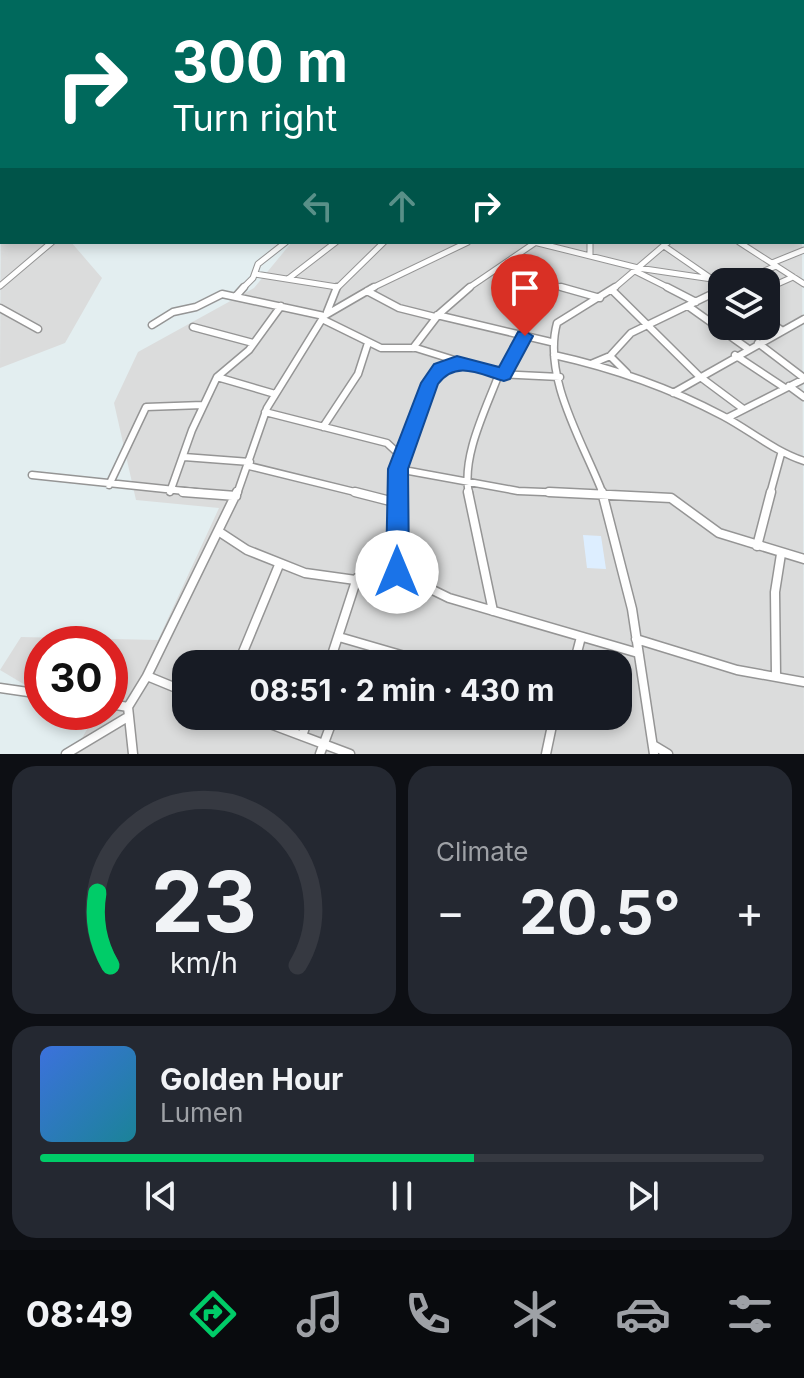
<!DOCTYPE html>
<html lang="en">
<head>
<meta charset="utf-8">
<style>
	:root { --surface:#171b24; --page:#242831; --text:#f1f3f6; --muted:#9ea1a6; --line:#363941; --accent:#00cc68 }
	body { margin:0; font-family:Inter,sans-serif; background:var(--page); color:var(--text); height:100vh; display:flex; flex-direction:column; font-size:30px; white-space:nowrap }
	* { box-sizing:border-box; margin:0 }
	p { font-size:26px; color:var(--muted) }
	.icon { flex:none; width:44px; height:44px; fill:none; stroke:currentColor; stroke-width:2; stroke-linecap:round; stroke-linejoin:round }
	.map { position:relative; height:754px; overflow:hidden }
	.panel { display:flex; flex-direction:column; gap:12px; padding:12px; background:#0d0f14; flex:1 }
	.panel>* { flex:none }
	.guide { position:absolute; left:0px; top:0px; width:804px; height:244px; box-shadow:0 4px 12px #0003; background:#00695c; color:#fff; overflow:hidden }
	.controls { position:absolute; left:708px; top:268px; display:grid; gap:16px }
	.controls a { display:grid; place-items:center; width:72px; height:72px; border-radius:16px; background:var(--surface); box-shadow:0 4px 12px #0003; font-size:40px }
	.speed { position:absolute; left:24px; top:626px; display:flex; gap:16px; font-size:40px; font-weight:700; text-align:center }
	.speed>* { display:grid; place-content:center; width:104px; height:104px; border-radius:50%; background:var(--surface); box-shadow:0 4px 12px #0003; line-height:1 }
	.speed .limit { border:12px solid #d22; background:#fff; color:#111 }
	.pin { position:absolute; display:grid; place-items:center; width:68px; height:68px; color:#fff; margin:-82px -34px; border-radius:50% 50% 50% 0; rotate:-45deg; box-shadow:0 0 8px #0007 }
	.pin .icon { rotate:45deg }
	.me { position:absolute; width:88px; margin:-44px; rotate:0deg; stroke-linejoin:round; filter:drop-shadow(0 0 6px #0008) }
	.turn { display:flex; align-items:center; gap:28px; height:168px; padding:0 40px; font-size:36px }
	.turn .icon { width:104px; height:104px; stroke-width:2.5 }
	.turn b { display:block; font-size:56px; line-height:68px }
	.lanes { display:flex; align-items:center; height:76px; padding:0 40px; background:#0003; justify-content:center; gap:40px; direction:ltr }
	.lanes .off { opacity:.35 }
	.big { font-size:60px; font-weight:700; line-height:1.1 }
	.panel .card { flex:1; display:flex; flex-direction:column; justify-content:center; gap:12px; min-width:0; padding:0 28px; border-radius:24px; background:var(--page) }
	.panel .dial { align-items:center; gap:0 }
	.dial svg { height:208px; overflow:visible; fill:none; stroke:var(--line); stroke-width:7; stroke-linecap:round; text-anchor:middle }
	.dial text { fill:var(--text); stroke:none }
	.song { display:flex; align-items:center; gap:24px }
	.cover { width:96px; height:96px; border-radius:12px; background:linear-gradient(135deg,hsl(220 70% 55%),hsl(190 70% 35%)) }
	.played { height:8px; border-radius:4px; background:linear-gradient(90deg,var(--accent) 60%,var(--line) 60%) }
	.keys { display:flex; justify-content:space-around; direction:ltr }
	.heat { display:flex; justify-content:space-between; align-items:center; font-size:44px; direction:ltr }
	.panel .tiles { flex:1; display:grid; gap:12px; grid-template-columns:1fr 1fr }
	.card:last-child { grid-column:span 2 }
	.trip { position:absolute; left:172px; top:650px; width:460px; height:80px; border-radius:24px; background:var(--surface); box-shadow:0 4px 12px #0003; font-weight:700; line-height:80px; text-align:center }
	.menu { display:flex; height:128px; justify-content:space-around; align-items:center; background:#090b0e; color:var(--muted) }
	.menu .icon { width:56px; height:56px }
	.menu .on { color:var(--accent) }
	.menu b { font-size:36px; color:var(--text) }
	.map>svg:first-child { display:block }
	.residential { fill:#dbdcdc; fill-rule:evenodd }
	.education { fill:#def }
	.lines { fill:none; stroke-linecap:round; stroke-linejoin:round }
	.minor-far3-casing { stroke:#959595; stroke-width:6 }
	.minor-far2-casing { stroke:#959595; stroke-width:7 }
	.minor-far1-casing { stroke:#959595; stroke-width:9 }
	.minor-casing { stroke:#959595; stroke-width:11 }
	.minor-far3 { stroke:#fff; stroke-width:4 }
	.minor-far2 { stroke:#fff; stroke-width:5 }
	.minor-far1 { stroke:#fff; stroke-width:6 }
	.minor { stroke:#fff; stroke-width:8 }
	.route { fill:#1a73e8; stroke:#114b97; stroke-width:2 }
</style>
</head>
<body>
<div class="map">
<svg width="804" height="754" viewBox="0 0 804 754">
	<rect width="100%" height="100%" fill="#e3eef0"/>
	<path class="residential" d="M2,29V242H71L102,278L65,343L0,368Z
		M802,232L804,754H73L90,724L70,712H110V644H42V695L0,670L21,637L158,640L219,508L136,500L114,403L138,352L254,288L292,242H802ZM722,282H766V326H722ZM186,664H618V716H186Z"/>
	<path class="education" d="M583,535L601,536L606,569L587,568Z"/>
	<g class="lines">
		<g class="minor-far3-casing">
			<path id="minor-far3" d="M75,0L84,2
				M116,0L122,2
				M135,0L142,2
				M184,0L195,2
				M319,0L330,2
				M164,2L173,0"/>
		</g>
		<g class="minor-far2-casing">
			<path id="minor-far2" d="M534,242L638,268L712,279
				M590,242V255
				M739,242L804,284
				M664,246L722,286
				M772,263L804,250
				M500,271L568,289
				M635,271L671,289
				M255,274L337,287
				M288,279L336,242
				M739,282L776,266
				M0,286L52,242
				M242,289L253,278L258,264L286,242
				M336,289L384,242
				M370,289L468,242
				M467,289L536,242
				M613,289L668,242
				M766,289L793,277"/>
		</g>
		<g class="minor-far1-casing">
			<path id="minor-far1" d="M561,287L600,298
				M667,287L696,302
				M766,289L770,287
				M612,290L699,376L742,408
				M367,291L399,308L435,317
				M236,296L244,287
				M688,306L747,348
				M0,308L38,329
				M327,312L337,287
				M437,315L551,342
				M322,319L381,348H416L499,374L560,377
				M766,319L781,330
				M152,325L173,312L196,307L222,294L324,316
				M193,327L253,343
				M758,343L804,378
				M413,348L439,314L470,287
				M554,355C613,368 670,388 723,416C751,431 774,451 804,461
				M735,355L785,388
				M610,356L627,373
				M591,364L610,356L631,333L722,289
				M504,374L525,336
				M217,377L275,394
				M789,386L804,397
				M673,393L804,319
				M265,412L387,443L402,457
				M727,418L804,379
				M323,427L358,374L368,343
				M184,457L250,462
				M249,466L363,494
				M398,469L518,491L593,494
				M32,475L213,494
				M109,485L146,407L203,405
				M170,492L192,430L217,377L249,350L281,306
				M237,494L267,408L324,316L374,287
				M398,494V469L430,383L440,368L457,362
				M469,494C461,457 486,409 499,374
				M603,494C584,444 542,378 557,323L615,287
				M770,494L781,454"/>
		</g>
		<g class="minor-casing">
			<path id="minor" d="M183,492L236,496
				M355,492L398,503
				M398,492L399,560L404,576L449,598L638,653
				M468,492L493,611
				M549,492L671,498L719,533L804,559
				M602,492L632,609L654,754
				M218,531L247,550L305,573L377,583L394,578L398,566
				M757,546L771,492
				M339,637L432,664
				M636,639L737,670L804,682
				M238,664L279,565
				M329,664L357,578
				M574,664L581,637
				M776,675L775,592L781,554
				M0,688L42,694
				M186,692L147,676L237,492
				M110,704L128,707
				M249,716L350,754
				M302,736L309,716
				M653,745L668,754
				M66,754L126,718
				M133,754L128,707L147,676
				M320,754L334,716
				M546,754L554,716"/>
		</g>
		<use href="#minor-far3" class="minor-far3"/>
		<use href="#minor-far2" class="minor-far2"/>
		<use href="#minor-far1" class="minor-far1"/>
		<use href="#minor" class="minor"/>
	</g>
	<path class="route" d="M525,331L533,336L510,379L504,381C479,374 456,360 438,384L408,469L409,572L405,579L397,582L389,579L386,572L388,469L421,383L434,364L457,356L499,367L518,332Z"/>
</svg>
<div class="controls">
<a><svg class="icon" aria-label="layers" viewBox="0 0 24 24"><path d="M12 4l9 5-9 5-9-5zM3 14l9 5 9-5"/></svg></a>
</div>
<div class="speed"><div class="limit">30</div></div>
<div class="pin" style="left:525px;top:336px;background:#d93025"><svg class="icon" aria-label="arrive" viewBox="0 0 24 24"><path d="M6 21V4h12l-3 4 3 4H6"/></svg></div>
<svg class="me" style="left:397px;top:572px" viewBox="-20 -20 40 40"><circle r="19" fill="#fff"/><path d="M0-13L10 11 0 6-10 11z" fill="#1a73e8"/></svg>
<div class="trip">08:51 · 2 min · 430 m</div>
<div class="guide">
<div class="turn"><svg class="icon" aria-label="right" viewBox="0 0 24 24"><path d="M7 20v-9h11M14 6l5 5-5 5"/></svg><div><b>300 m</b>Turn right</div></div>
<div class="lanes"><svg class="icon off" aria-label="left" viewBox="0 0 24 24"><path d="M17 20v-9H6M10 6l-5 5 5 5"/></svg><svg class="icon off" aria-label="ahead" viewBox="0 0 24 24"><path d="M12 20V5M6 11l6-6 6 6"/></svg><svg class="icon" aria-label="right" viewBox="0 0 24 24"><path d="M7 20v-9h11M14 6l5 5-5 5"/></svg></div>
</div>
</div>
<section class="panel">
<div class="tiles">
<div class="card dial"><svg viewBox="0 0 100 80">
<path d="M14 69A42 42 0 1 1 86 69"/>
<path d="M14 69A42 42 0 0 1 9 41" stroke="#00cc68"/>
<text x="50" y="56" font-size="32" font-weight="700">23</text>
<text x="50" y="72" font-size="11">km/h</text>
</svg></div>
<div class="card"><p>Climate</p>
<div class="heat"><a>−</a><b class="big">20.5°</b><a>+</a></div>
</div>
<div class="card">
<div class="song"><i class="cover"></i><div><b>Golden Hour</b><p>Lumen</p></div></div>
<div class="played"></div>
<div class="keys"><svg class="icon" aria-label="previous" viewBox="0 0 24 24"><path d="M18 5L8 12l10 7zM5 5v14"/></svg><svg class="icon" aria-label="pause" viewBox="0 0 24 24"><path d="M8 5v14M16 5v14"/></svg><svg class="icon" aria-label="next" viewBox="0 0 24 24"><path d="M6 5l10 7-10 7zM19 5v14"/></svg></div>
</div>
</div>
</section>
<nav class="menu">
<b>08:49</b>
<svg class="icon on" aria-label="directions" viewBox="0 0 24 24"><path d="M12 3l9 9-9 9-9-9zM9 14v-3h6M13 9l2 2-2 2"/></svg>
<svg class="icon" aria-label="music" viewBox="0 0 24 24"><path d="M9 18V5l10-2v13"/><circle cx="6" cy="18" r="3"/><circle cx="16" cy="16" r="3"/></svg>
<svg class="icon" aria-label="phone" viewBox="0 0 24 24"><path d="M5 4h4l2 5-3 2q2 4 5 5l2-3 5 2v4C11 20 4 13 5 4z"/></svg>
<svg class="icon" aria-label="climate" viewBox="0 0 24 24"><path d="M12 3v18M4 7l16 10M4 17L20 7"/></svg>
<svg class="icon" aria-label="car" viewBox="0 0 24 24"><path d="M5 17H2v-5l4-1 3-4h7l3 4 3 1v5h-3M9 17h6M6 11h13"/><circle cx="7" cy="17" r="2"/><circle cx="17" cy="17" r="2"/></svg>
<svg class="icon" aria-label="filters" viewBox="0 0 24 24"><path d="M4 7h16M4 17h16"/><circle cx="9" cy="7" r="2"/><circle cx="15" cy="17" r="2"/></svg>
</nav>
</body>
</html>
